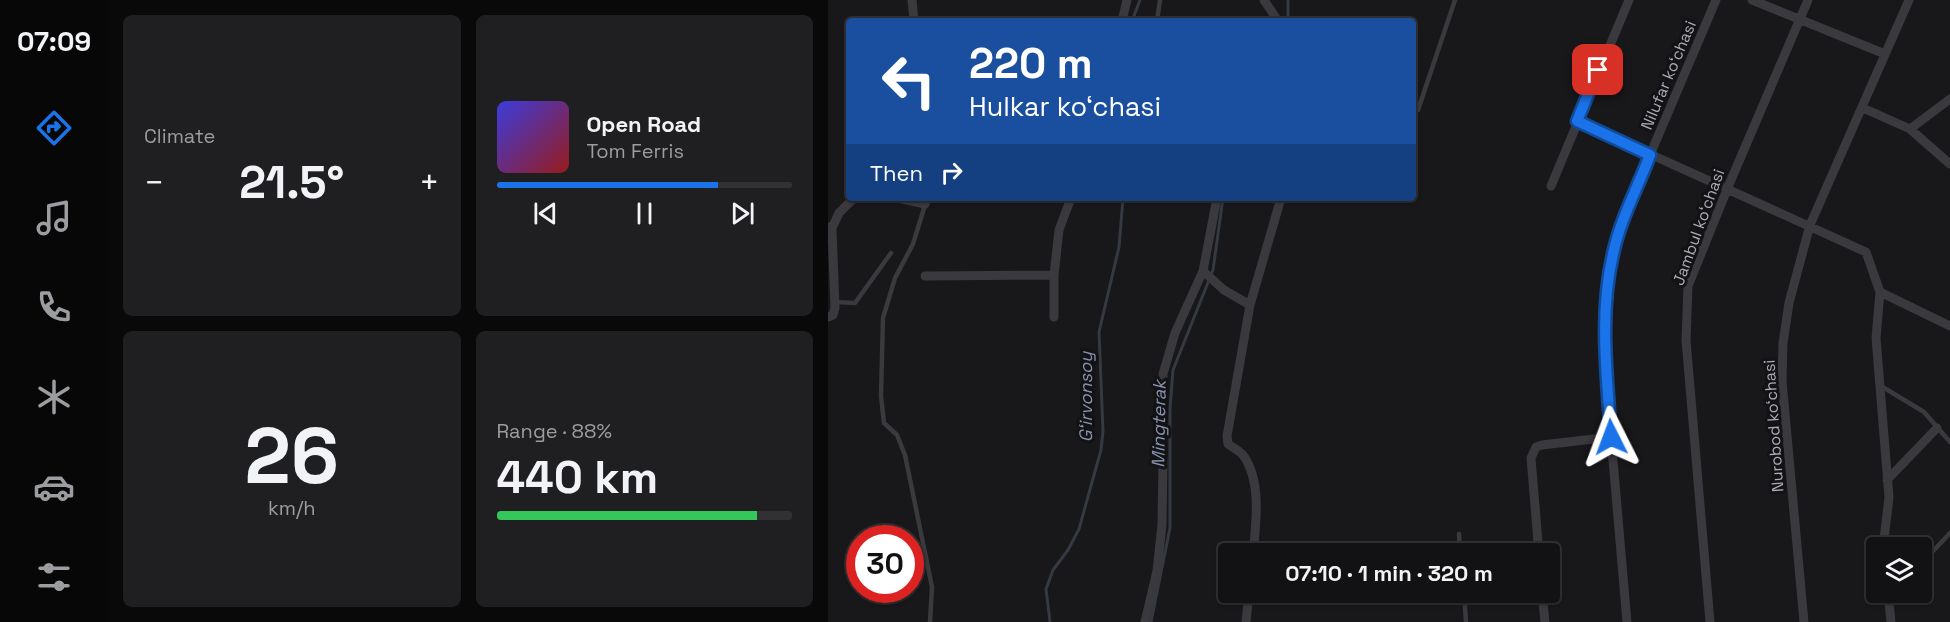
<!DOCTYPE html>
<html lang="en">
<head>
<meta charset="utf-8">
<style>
	:root { --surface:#121113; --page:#1f1f21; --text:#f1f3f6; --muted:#9c9da0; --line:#313133; --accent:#1a73e8 }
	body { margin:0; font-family:"Space Grotesk",sans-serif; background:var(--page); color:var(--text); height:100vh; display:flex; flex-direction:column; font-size:22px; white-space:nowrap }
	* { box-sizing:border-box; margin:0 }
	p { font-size:20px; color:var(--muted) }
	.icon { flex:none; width:33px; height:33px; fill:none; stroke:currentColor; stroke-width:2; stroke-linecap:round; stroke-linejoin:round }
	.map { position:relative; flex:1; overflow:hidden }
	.details { display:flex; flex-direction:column; gap:15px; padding:15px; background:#0a090a; width:720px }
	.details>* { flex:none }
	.guide { position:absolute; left:18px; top:18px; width:570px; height:183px; border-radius:6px; box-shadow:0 2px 4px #0004,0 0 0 2px var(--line); background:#1a4fa0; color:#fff; overflow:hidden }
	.controls { position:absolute; left:1038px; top:537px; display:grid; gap:12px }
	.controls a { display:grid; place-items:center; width:66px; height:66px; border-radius:6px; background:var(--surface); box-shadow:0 2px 4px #0004,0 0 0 2px var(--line); font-size:30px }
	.speed { position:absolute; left:18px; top:525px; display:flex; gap:12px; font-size:30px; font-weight:700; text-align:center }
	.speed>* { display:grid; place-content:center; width:78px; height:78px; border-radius:50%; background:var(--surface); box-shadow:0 2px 4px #0004,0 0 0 2px var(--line); line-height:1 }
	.speed .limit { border:9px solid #d22; background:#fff; color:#111 }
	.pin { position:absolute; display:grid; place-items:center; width:51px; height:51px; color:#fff; margin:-26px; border-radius:12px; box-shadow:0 3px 9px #0006 }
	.me { position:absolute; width:66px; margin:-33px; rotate:357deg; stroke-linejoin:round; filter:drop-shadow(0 0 4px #0008) }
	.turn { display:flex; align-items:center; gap:21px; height:126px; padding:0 24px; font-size:27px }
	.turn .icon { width:78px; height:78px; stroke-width:2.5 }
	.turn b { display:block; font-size:42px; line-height:51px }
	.then { display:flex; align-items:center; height:57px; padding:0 24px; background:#0003; gap:12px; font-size:22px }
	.big { font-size:45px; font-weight:600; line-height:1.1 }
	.details .tile { flex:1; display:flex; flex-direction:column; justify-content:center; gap:9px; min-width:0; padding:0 21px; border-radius:9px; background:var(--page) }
	.details .dial { align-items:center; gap:0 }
	.dial b { font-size:78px; line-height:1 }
	.song { display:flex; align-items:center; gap:18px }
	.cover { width:72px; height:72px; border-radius:9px; background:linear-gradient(135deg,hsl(240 70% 55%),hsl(0 70% 35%)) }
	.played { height:6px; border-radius:3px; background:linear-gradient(90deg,var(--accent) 75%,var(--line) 75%) }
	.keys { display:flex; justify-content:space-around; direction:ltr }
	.heat { display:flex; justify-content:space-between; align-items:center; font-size:33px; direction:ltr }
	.charge { height:9px; border-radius:4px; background:linear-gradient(90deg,#34c759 88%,var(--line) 0) }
	.details .tiles { flex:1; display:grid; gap:15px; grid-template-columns:repeat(2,1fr) }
	.trip { position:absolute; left:390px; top:543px; width:342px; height:60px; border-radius:6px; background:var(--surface); box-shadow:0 2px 4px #0004,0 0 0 2px var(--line); font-weight:600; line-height:60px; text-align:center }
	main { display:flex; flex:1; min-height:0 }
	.dock { display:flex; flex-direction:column; width:108px; justify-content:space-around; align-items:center; background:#070708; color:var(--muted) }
	.dock .icon { width:42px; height:42px }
	.dock .selected { color:var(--accent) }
	.dock b { font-size:27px; color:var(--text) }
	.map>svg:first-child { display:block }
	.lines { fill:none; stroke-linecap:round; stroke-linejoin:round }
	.stream { stroke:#343942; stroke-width:3 }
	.lane { stroke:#39393e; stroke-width:4.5 }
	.street { stroke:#39393e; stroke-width:9 }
	.route-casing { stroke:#114b97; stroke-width:15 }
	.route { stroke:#1a73e8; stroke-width:10 }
	.labels { text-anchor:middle; stroke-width:6; stroke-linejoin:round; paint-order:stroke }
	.street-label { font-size:16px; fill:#abacb7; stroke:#131214 }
	.water-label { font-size:18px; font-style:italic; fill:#8793ae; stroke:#131214 }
</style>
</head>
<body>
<main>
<nav class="dock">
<b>07:09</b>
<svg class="icon selected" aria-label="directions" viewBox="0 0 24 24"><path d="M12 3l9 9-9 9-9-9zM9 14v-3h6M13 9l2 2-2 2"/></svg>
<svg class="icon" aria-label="music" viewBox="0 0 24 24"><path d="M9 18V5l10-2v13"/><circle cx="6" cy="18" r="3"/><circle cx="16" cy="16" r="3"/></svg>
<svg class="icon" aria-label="phone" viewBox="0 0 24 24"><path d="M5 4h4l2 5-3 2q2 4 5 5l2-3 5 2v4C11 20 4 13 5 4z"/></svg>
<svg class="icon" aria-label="climate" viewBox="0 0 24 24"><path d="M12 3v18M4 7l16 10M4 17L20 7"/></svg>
<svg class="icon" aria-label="car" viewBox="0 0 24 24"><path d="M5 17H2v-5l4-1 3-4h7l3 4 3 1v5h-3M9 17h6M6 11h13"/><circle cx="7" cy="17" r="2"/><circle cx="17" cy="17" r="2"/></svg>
<svg class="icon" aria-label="filters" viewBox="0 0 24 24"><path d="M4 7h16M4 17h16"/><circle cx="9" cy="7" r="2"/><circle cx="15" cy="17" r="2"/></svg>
</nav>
<section class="details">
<div class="tiles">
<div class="tile"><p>Climate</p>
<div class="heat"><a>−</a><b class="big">21.5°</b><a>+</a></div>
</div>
<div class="tile">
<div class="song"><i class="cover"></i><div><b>Open Road</b><p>Tom Ferris</p></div></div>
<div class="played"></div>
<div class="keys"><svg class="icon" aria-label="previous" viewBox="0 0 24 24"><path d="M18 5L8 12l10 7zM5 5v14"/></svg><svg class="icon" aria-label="pause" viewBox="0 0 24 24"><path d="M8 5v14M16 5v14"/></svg><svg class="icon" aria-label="next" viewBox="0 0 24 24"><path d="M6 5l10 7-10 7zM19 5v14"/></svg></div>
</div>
<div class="tile dial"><b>26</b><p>km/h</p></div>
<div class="tile"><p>Range · 88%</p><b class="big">440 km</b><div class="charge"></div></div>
</div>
</section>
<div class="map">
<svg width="1122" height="622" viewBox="0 0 1122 622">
	<rect width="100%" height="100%" fill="#181719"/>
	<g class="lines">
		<path class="stream" d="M304,21L312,0
			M460,21V0
			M222,622L218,589L225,570L240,550L251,529L273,450L275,431L271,332L291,247L295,198
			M323,622L342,528V409L345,370L385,270L395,198"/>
		<path class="lane" d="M329,21L332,0
			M21,28V30
			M590,110L627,0
			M97,205L85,244L67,278L55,318L53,396L56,423L69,435L77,455L104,587L102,622
			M7,302L27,303L63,253
			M1053,386L1096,412L1122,442
			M631,534L632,554
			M1094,563L1122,533
			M636,592L638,622"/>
		<path class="street" d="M84,0L86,21
			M436,0L450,21
			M924,0L1057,54
			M294,21L299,0
			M1035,108L1082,129L1122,164
			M749,121L1038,252L1052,292L1048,338L1061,497L1055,548
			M1082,129L1122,99
			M723,186L801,0
			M70,198L97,204L99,198
			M0,227L4,228L11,213L26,198
			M375,271L396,290L422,305
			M97,276L226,275L231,230L243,198
			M1052,292L1122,326
			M0,317L5,315L7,308L4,228
			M226,317V275
			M1059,480L1109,428
			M425,554C428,524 434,481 415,455C412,451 404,447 400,444L399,436L422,305L453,198
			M711,554L703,458L708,447L714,445L783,437
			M714,592L717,622
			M1060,592L1063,622
			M317,622L329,571L334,525L335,460L332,432L335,374L347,333L375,271L389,198
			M418,622L421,592
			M799,622L783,437L778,346V295L785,252L822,155L888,0
			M882,622L858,340L860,286L900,187L980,0
			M976,622L954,381L955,343L961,303L982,225L1081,0"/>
	</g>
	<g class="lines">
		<g class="route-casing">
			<path id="route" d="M770,70L749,121L822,155C810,187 792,220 785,254C771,313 779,377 783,437"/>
		</g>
		<use href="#route" class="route"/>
	</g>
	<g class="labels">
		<g class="street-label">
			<text transform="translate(840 75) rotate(-67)" y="6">Nilufar koʻchasi</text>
			<text transform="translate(870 227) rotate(-70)" y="6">Jambul koʻchasi</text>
			<text transform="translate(945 426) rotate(-94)" y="6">Nurobod koʻchasi</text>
		</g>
		<g class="water-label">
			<text transform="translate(258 397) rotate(-90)" y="6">G‘irvonsoy</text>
			<text transform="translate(331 424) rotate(-89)" y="6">Mingterak</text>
		</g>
	</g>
</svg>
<div class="controls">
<a><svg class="icon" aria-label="layers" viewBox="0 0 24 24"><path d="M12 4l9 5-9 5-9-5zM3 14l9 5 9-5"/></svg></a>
</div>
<div class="speed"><div class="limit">30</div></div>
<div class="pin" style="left:770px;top:70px;background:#d93025"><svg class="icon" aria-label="arrive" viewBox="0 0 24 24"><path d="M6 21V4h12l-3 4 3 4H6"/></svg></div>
<svg class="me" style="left:783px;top:437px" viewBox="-20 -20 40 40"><path d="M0-17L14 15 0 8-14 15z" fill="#1a73e8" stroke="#fff" stroke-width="4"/></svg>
<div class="trip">07:10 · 1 min · 320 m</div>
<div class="guide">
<div class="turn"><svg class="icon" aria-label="left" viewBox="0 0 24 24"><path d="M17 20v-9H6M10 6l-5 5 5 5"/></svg><div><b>220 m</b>Hulkar koʻchasi</div></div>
<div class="then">Then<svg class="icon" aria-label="right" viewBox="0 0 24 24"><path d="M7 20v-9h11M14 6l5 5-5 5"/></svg></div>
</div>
</div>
</main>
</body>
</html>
